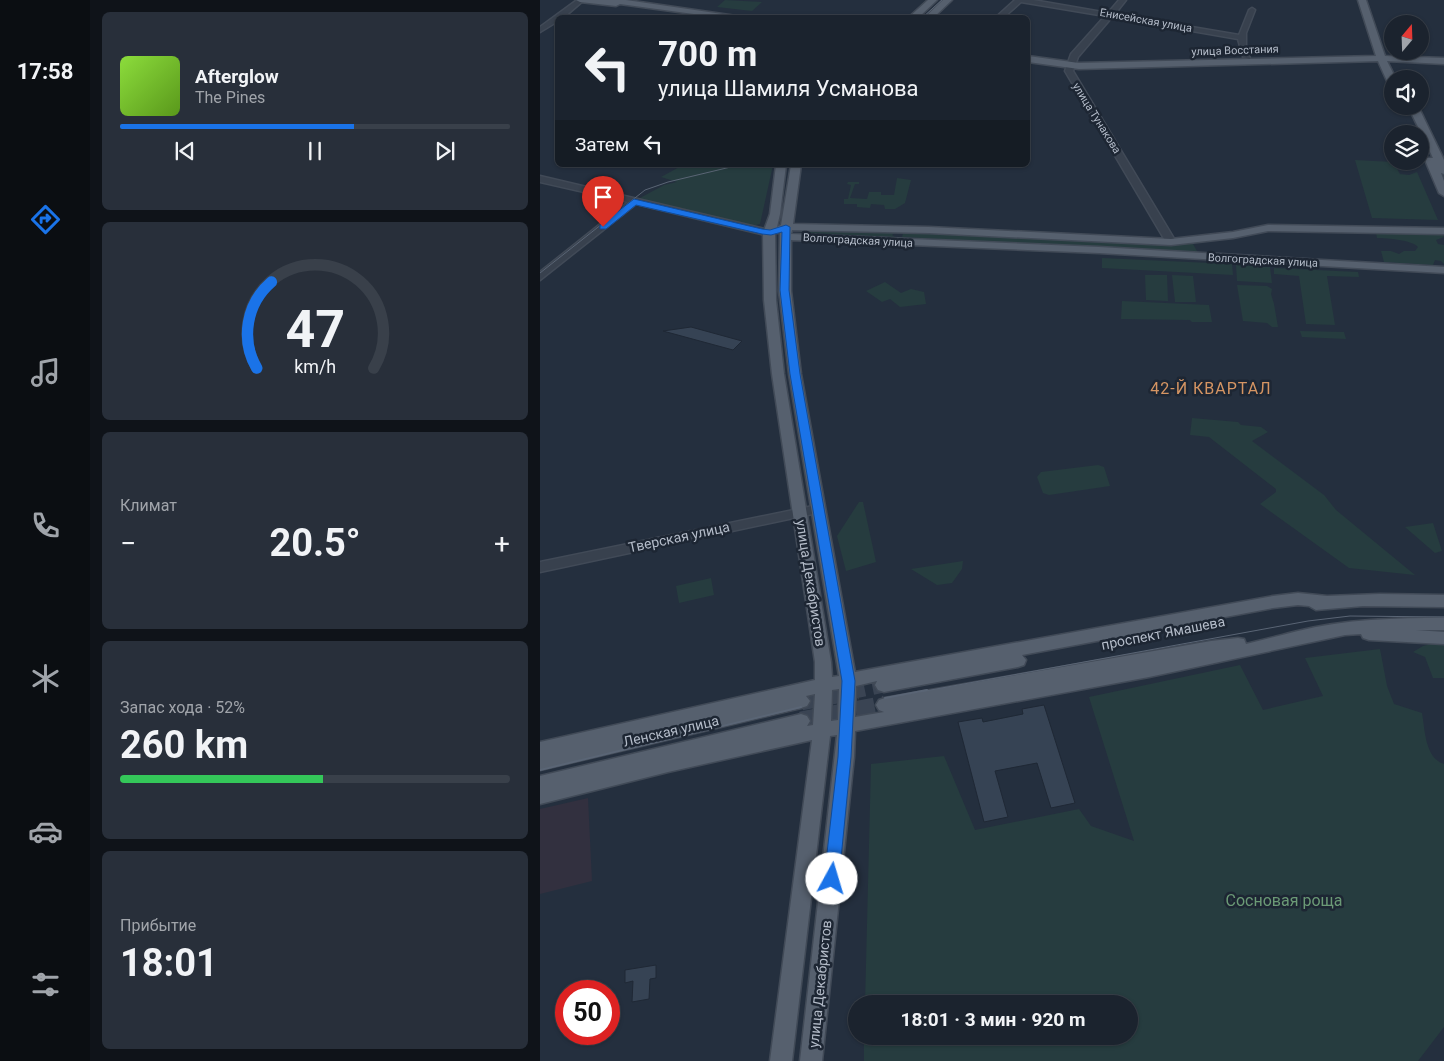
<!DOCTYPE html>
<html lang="ru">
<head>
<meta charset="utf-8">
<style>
	:root { --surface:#1b232e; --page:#282f3a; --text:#f1f3f6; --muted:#a0a4aa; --line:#39404a; --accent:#1a73e8 }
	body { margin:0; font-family:Roboto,sans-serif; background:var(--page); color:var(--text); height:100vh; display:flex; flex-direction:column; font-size:19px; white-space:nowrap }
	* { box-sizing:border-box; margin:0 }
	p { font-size:16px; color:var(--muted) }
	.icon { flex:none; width:28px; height:28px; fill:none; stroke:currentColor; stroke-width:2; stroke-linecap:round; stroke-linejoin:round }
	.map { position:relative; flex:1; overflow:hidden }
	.side { display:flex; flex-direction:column; gap:12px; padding:12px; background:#0f1319; width:450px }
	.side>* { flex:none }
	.top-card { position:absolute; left:15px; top:15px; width:475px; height:152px; border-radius:8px; box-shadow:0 1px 4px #0004,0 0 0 1px var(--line); background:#1b232e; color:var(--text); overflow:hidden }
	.needle { width:32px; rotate:19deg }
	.fabs { position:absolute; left:844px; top:15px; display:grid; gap:10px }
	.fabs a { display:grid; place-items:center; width:45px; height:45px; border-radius:50%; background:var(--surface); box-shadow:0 1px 4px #0004,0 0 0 1px var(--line); font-size:25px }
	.speed { position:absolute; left:15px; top:980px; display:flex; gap:10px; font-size:25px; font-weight:700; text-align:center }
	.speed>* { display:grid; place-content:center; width:65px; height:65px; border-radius:50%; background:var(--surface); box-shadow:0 1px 4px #0004,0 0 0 1px var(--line); line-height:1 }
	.speed .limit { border:8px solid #d22; background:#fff; color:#111 }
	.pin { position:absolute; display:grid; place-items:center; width:42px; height:42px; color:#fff; margin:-51px -21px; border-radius:50% 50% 50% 0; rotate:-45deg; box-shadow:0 0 5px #0007 }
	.pin .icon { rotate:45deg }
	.me { position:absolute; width:55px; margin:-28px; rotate:6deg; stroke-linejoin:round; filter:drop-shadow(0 0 4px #0008) }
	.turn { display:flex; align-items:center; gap:18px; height:105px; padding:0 20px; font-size:22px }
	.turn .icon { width:65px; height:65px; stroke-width:2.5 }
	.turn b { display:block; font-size:35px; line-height:42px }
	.then { display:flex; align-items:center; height:48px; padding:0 20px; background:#0003; gap:10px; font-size:19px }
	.big { font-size:38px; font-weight:700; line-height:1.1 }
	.side .card { flex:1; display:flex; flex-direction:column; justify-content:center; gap:8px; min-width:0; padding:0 18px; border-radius:8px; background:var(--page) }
	.side .dial { align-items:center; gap:0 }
	.dial svg { height:130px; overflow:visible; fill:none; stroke:var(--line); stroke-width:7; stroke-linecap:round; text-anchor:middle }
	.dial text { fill:var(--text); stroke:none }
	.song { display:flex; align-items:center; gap:15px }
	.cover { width:60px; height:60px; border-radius:8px; background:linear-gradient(135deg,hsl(90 70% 55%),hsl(90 70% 35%)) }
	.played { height:5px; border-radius:2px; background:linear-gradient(90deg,var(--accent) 60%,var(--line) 60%) }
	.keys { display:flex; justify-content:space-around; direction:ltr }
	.heat { display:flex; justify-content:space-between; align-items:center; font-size:28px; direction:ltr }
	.charge { height:8px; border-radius:4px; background:linear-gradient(90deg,#34c759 52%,var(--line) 0) }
	.trip { position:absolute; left:308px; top:995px; width:290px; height:50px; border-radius:25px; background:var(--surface); box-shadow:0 1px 4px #0004,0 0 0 1px var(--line); font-weight:700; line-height:50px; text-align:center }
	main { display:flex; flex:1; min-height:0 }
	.menu { display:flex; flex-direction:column; width:90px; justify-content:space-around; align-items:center; background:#0b0e12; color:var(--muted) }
	.menu .icon { width:35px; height:35px }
	.menu .on { color:var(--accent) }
	.menu b { font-size:22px; color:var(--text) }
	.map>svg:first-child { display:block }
	.medical { fill:#32303f }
	.green { fill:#263c3f }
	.building { fill:#364354; stroke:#1f2835 }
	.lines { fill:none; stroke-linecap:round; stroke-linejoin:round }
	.major-tunnel-far1 { stroke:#3a4453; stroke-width:15; stroke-dasharray:15 8; stroke-linecap:butt }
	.major-tunnel { stroke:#3a4453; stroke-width:19; stroke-dasharray:19 9; stroke-linecap:butt }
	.minor-casing { stroke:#414a57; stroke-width:3 }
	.major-casing { stroke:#414a57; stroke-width:3 }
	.minor { fill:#38414e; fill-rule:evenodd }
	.major { fill:#56606e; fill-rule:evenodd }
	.tram-far1 { stroke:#5a6575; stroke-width:1 }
	.tram { stroke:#5a6575; stroke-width:2 }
	.route { fill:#1a73e8; stroke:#114b97 }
	.labels { text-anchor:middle; stroke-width:5; stroke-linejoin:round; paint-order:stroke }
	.far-street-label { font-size:11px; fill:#b4bcc9; stroke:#1d2633 }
	.street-label { font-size:14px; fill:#b4bcc9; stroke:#1d2633 }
	.quarter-label { font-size:16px; letter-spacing:1px; fill:#d59563; stroke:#1d2633 }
	.near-park-label { font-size:16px; fill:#6b9a76; stroke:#1d2633 }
</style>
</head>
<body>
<main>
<nav class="menu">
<b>17:58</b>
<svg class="icon on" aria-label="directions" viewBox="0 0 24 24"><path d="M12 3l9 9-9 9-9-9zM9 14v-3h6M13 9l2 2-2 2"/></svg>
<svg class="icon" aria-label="music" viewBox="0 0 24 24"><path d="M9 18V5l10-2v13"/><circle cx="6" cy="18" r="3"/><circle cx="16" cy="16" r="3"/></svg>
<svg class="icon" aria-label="phone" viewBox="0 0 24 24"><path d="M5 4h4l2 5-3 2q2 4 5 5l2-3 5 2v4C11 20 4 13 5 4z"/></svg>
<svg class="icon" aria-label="climate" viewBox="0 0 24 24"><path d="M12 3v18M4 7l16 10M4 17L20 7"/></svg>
<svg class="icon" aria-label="car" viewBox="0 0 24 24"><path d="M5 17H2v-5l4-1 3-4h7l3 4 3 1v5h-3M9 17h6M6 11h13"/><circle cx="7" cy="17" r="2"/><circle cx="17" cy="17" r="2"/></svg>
<svg class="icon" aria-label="filters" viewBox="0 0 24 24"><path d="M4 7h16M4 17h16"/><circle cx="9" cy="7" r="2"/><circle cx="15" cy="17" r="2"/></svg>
</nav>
<section class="side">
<div class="card">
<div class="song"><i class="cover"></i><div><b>Afterglow</b><p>The Pines</p></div></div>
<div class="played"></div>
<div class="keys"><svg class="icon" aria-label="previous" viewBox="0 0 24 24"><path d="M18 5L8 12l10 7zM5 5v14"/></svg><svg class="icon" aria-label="pause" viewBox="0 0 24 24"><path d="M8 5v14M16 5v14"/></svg><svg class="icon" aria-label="next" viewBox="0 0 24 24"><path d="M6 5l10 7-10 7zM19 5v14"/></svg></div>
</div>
<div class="card dial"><svg viewBox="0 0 100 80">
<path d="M14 69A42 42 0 1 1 86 69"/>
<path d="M14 69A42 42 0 0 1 23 16" stroke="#1a73e8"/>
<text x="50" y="56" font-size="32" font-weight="700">47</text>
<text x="50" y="72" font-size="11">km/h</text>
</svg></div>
<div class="card"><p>Климат</p>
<div class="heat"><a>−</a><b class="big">20.5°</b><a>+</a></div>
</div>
<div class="card"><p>Запас хода · 52%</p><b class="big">260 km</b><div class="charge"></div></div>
<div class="card"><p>Прибытие</p><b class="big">18:01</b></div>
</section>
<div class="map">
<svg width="904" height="1061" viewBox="0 0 904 1061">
	<rect width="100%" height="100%" fill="#242f3e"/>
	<path class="medical" d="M48,798L52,881L0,894V809Z"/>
	<path class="green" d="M185,0L222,2L212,11L177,7Z
		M815,160L853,162L860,174L869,175L877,172L898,220L832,218Z
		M143,165H233L220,224L212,226L102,200L100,198L124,185L137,182L121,177Z
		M357,178L371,180L365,203L355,209H345L344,205L331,204L330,208L317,207V204H304V199H308L311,185L307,184L308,182H319V184H315L310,198L327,199L329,192H341V195H354Z
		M258,229L357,231L352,235L355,237L268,233L257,231Z
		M368,231L652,242L658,253L362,237L363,233Z
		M836,232L902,233L904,237L896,240L898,244L904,245V264L901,261L895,260L893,265L844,262L841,251H851L859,254L864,251H875L878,247C872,240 847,238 837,238Z
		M562,258L692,264L693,275L562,268Z
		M696,265L730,267L732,283L697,281Z
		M734,268L818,272L819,277L787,276L795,325L766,324L759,276L734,274Z
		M605,275H627L628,301L606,300Z
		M632,275L653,276L656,302H635Z
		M345,282L361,293L371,289L384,292L386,304L360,307L350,299L342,302L326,291Z
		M697,285L727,286L732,289L731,294L734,304L738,327H732L727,323L703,321Z
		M582,301L669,305L672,322H652L650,320L581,319Z
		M760,331L804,332L806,339L762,337Z
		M652,418L698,422L701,425L721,427L728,432L712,441L784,495L796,510L875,575L809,568L720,504L736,492V489L669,437L650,435Z
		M558,465L564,467L570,486L509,495L503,493L497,477L501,472Z
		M319,502H323L336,562L306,571L297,536Z
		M893,523L902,551L895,553L865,527Z
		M423,561L422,569L412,583L397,585L371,569Z
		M171,578L174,595L139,603L136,586Z
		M904,640V678H893L885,657L873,652L883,646Z
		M840,649L847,686L854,704L882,713C885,730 885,758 904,764V1027L878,1061H324V1036H589V1004H325L331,764L404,756L435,830L539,809L551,826L594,841L549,697L700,665L723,710L783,696L765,658Z"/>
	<path class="building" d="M151,327L202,341L193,350L123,331Z
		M504,705L535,803L511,808L497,763L455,771L468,817L444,822L418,722L442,718L443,722L483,714L482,709Z
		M116,965V978L110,979L109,999L92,1002L93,981L85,983V970Z"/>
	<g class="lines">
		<path class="major-tunnel-far1" d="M310,692L344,685"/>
		<path class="major-tunnel" d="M261,701L317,690
			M261,721L345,705"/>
		<g class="minor-casing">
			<path id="minor" d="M37,0H44L23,18H18V21L0,32V27Z
				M475,0H493L568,13L579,0H586L575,14L699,35L709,10L712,8L715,10L706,33V45L710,59L703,57L698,39L572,17L538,57L533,71L636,242L634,244H628L626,242L525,71L531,54L565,16L481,2L463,18H455Z
				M0,176L229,230L234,233L229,236L96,204L0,280V272L88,202L0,182Z
				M278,505L282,506L284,509L282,512L0,572V562Z"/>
		</g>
		<g class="major-casing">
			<path id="major" d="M36,0H86L210,18H183L80,4L76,6L40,2Z
				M388,0H397L378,18H368Z
				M403,0H412L393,18H384Z
				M818,0H826L845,56L904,58V64L847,61L856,79H852V84L847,81L838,61L539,69L488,62V56L539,63L836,56Z
				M868,106H878L904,160V174L901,173L904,181V196L899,193L885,160L886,158H893Z
				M236,165H246L240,214L237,227L241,225L251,165H261L253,224L389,227L631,239L693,232L728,225L904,228V234L728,231L693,238L631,245L389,233L252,230L251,234L559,247L904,267V273L559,253L251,240V291L261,374L315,672L733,596L758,593L787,596L840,594L904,595V607L823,606L776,610L769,606L758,605L733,608L482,655L486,660L484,665L478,667L344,692L338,690L335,685L337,681L316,686L315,717L344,712L339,710L336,705L339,700L345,698L671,641L698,638L704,639L706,644C724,640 741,635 758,631C805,619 856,618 904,618V630H876L904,632V644L829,640L823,638L821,634L805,635L609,677L315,731L314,757L282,1061H260L297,735L290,736L252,1061H230L272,740L128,772L0,804V776L261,714L267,716L270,721L267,726L273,725L275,694L266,696L270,701L267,706L261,708L0,770V742L275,680V662L232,374L224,300L223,233L230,214ZM235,233H240L239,291L249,374L299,676L292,677L291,662L244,374L236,300ZM299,689L298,720L291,721L292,690Z"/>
		</g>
		<use href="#minor" class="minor"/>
		<use href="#major" class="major"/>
		<path class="tram-far1" d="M382,18L402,0
			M0,273L105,190L128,182L199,165
			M380,692L768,621L810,616L904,617"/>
		<path class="tram" d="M345,698L387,690
			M0,770L261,707"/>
	</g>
	<path class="route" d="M94,199L222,229L230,230L246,225L250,227L249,290L260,374L315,681L311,757L299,879L297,884L292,886L286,884L284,879L298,757L302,681L250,374L240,290L242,232L231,235L222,234L96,205L66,229H60V225Z"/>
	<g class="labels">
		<g class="far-street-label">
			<text transform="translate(606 20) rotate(10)" y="4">Енисейская улица</text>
			<text transform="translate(695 50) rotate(-2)" y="4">улица Восстания</text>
			<text transform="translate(557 118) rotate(58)" y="4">улица Тунакова</text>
			<text transform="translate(318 240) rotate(3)" y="4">Волгоградская улица</text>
			<text transform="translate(723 260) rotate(3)" y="4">Волгоградская улица</text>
		</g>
		<g class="street-label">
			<text transform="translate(139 537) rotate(-12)" y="5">Тверская улица</text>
			<text transform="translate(271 583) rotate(81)" y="5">улица Декабристов</text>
			<text transform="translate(623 633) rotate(-11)" y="5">проспект Ямашева</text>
			<text transform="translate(131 731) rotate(-13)" y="5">Ленская улица</text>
			<text transform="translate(280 984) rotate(-84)" y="5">улица Декабристов</text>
		</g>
		<g class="quarter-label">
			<text x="671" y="394">42-Й КВАРТАЛ</text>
		</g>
		<g class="near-park-label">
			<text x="744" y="906">Сосновая роща</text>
		</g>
	</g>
</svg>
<div class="fabs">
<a><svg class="needle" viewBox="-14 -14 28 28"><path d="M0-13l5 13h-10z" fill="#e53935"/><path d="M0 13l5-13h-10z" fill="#a0a4aa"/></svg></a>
<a><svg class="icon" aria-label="sound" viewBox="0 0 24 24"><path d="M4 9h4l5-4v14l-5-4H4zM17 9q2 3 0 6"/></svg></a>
<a><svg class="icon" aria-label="layers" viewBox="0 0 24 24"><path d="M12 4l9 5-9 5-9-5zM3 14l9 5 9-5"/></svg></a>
</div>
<div class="speed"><div class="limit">50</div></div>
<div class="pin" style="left:63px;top:227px;background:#d93025"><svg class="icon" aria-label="arrive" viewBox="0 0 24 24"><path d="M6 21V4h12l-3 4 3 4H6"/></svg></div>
<svg class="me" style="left:292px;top:879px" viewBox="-20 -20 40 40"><circle r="19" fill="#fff"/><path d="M0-13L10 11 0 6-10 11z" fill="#1a73e8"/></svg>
<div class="trip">18:01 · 3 мин · 920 m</div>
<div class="top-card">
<div class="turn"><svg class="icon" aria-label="left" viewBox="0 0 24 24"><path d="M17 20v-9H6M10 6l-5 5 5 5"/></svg><div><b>700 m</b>улица Шамиля Усманова</div></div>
<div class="then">Затем<svg class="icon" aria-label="left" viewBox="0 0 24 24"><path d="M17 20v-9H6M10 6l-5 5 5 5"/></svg></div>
</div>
</div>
</main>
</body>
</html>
